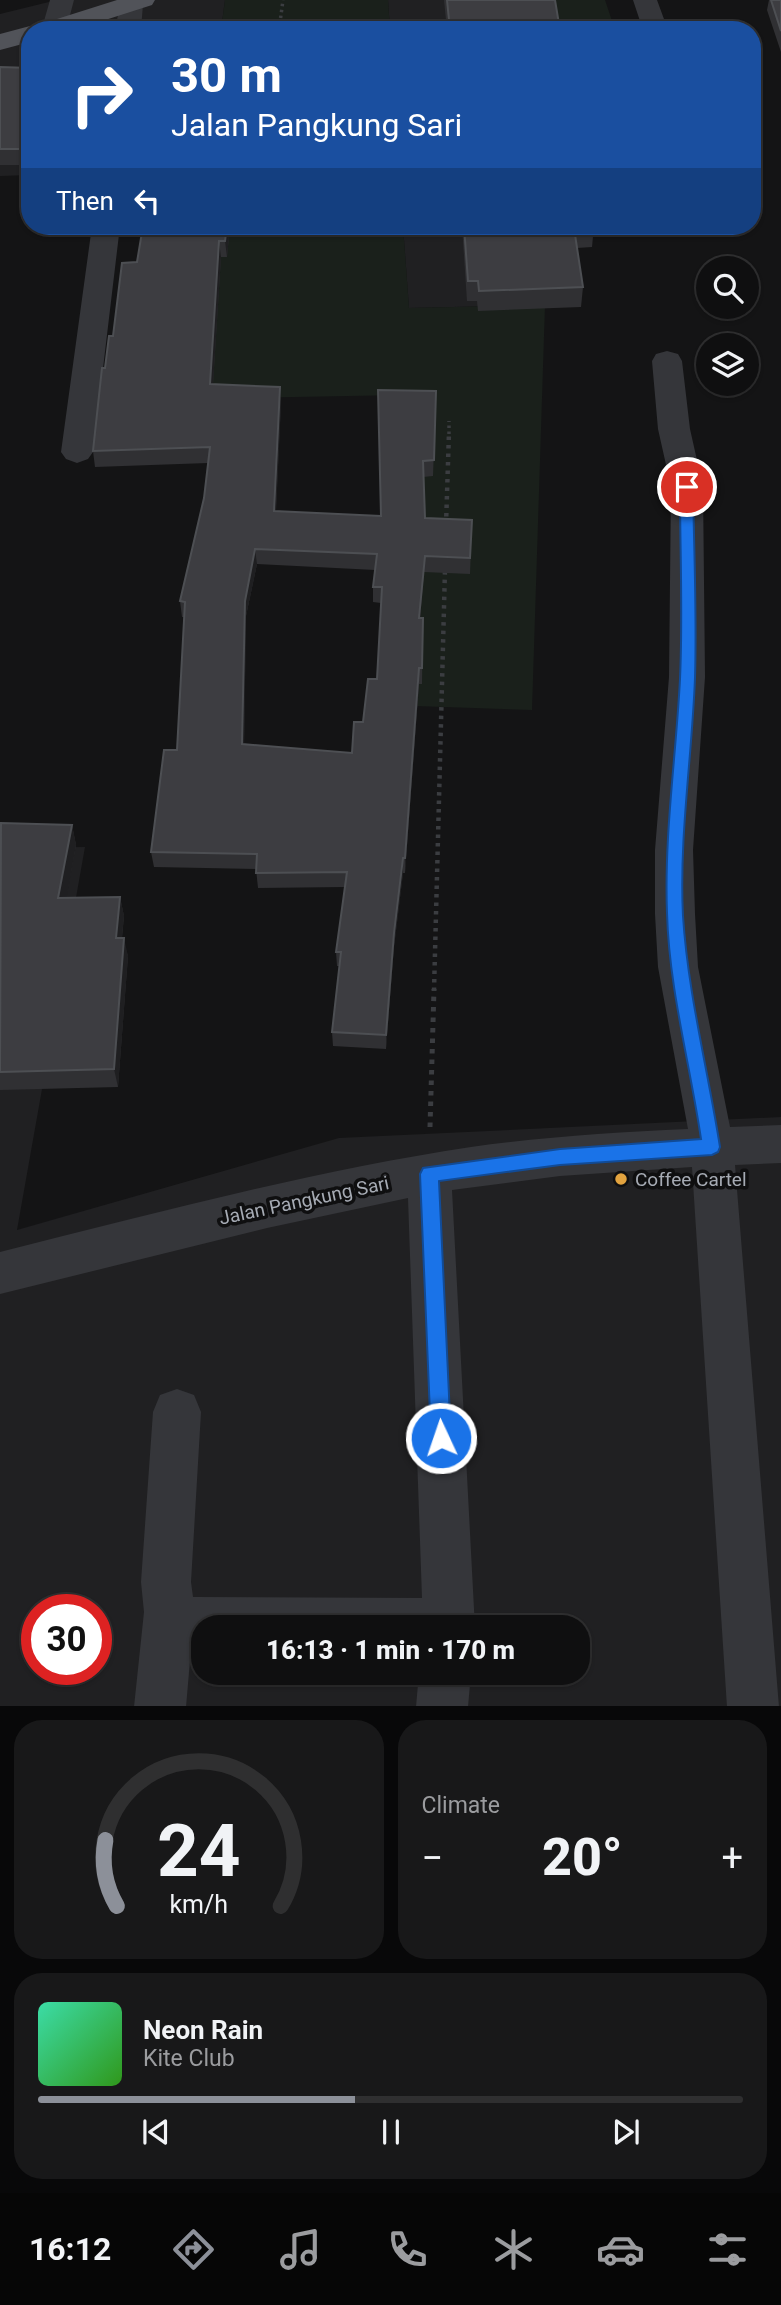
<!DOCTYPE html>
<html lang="en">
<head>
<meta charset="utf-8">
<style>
	:root { --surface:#0f0f10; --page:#181819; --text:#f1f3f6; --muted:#9b9c9f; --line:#2f2f30; --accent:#8c9099 }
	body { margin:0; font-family:Roboto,sans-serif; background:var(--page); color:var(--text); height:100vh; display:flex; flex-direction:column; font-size:26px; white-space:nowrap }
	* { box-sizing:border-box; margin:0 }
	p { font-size:23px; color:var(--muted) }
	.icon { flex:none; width:38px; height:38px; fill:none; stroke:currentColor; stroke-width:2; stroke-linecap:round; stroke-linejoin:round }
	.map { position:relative; height:1706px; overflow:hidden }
	.details { display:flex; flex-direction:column; gap:14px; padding:14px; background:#080809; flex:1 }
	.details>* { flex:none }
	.top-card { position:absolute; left:21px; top:21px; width:740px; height:214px; border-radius:28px; box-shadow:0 2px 5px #0004,0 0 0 2px var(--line); background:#1a4fa0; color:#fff; overflow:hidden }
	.fabs { position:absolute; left:696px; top:256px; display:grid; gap:14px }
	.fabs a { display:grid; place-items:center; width:63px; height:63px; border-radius:50%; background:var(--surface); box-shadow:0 2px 5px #0004,0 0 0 2px var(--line); font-size:35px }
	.speed { position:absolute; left:21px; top:1594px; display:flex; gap:14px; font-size:35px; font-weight:700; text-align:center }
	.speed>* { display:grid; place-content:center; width:91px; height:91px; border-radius:50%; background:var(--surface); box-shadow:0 2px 5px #0004,0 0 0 2px var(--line); line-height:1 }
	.speed .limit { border:10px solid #d22; background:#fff; color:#111 }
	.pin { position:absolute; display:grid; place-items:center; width:60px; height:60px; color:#fff; margin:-30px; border:4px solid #fff; border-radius:50%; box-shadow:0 2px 7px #0007 }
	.me { position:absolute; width:77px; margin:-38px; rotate:357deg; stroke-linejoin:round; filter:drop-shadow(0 0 5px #0008) }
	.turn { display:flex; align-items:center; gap:24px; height:147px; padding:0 35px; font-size:32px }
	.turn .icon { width:91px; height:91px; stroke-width:2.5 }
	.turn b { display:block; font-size:49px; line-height:60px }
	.then { display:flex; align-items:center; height:66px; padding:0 35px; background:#0003; gap:14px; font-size:26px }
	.big { font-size:52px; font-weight:800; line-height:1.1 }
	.details .card { flex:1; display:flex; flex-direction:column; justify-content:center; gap:10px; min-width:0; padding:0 24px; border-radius:28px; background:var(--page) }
	.details .dial { align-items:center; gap:0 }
	.dial svg { height:182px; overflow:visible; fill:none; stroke:var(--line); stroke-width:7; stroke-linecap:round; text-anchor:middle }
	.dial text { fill:var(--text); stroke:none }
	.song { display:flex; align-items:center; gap:21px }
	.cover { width:84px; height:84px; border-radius:10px; background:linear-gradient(135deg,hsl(160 70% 55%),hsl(110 70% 35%)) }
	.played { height:7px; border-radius:4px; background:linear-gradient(90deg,var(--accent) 45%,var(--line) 45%) }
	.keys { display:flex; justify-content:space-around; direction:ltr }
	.heat { display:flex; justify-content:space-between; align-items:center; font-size:38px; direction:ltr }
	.details .tiles { flex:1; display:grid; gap:14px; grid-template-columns:1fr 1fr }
	.card:last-child { grid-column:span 2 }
	.trip { position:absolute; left:191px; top:1615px; width:399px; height:70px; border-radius:28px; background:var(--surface); box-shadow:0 2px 5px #0004,0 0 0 2px var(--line); font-weight:800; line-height:70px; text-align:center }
	.tab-bar { display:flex; height:112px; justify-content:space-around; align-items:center; background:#060606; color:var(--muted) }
	.tab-bar .icon { width:49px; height:49px }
	.tab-bar .current { color:var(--accent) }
	.tab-bar b { font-size:32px; color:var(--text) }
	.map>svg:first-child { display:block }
	.built { fill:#202022; fill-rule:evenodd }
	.green { fill:#1a201b }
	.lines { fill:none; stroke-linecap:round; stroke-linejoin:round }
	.path-far2 { stroke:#3b3d41; stroke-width:3.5; stroke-dasharray:2.5 3.5; stroke-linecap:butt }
	.path-far1 { stroke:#3b3d41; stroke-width:4.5; stroke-dasharray:3.5 5; stroke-linecap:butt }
	.path { stroke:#3b3d41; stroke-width:5; stroke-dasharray:4.5 6; stroke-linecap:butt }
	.minor { fill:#35363a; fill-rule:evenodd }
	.major { fill:#515359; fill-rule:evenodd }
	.wall { fill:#303033; fill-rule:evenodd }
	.shaded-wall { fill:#1f1f21 }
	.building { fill:#3d3d41; stroke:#4d4f53; stroke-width:2; fill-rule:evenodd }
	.route { fill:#1a73e8; stroke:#114b97; stroke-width:2 }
	.poi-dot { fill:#e2a33f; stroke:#0f0f10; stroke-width:2.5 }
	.labels { text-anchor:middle; stroke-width:7; stroke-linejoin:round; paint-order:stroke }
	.poi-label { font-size:19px; fill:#a6abb4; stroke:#0f0f10; text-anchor:start }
	.street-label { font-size:19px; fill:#a6abb4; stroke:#0f0f10 }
</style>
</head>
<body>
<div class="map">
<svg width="781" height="1707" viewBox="0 0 781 1707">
	<rect width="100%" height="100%" fill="#141415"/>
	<path class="built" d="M57,0H225L221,30H30V175L0,176V14Z
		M388,0H509L518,30H390Z
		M403,226H543L545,305L409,308Z
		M85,847L17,1230L339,1138L781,1117V1706H0V848ZM37,1610H96V1670H37ZM203,1628H578V1673H203Z"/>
	<path class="green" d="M225,0H388L390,30H221Z
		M509,0H605L615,30H518Z
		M198,226H403L409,308L545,305L532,710L386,705L403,395L177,399Z"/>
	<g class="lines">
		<path class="path-far2" d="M279,30L283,0
			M449,434V421"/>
		<path class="path-far1" d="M446,525L449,432
			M434,991L445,569"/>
		<path class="path" d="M430,1127L434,989"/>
		<path class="minor" d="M50,0H74L66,30L42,28Z
			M121,0H141L143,4L141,30H115Z
			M633,0H657L668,30H643Z
			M92,226H120L93,452L88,459L77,463L66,459L61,452Z
			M667,351L678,354L682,361L690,429L703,487L705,677L693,850L695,914L698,967L730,1127L781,1125V1163L735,1165L779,1707H727L692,1167L560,1176L452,1190L475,1628H203V1649H191L186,1707H134L144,1612L141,1582L153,1412L160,1395L177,1389L194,1395L201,1412L191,1582L193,1597L422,1598L408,1198L267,1228L0,1294V1252C156,1213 312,1171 471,1147C543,1137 615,1132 688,1129L658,967L655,914V850L669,677L671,487L658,429L652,361L656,354Z
			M419,1673H471L468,1707H416Z"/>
		<path class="major" d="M117,0H155L152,5L74,30H30V42L0,50V34L30,26L36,28L38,25Z"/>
	</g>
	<path class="wall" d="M444,0H555L560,30H447Z
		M769,0H781V52L767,10Z
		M0,67L30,68V165H0Z
		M230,226L227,257H221L213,384L281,403L276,511L381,516L436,391L433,476L423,477L425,518L472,520L470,574L424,572L420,618H423L422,684H419L405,873H403L394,947L386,1049L333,1046L332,1032L339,966H337L336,952L345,887L258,888L256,869L154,867L151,852L177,750L184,617H182L180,601L204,498L208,463L95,467L93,451L105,368L113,336L137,262ZM257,564L375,570L373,587V602L381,603L377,679L352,753L244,744L246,616Z
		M462,226H594L592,247L577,248L583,287L581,307L478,311L477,301H467Z
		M72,825L76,845L66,898L120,897L124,916L122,938L128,956L118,1087L0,1090V827Z"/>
	<path class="shaded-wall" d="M227,226H230L227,257L225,241Z
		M219,241L221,257L212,400L210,384Z
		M280,387L281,403L275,527L274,511Z
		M255,549L257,564L246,616L244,760L242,744L245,601Z
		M425,556L424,572L419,634V618Z
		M419,668V684L405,873V858Z
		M72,825L76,845L63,917L58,898Z
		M403,858V873L394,947L386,1049V1035L394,933Z
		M120,897L124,916L120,956L116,938Z
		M124,938L128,956L118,1087L114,1069Z"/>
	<path class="building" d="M447,0H555L560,30H450Z
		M771,0H781V31Z
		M0,67L30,68V149H0Z
		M143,226H227L225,241H219L210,384L280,387L274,511L381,516L378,390L436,391L434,460L423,461L425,518L472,520L470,558L425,556L419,618H423L422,668H419L405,858H403L394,933L386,1035L332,1032L341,952H336L347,872L256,873L257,854L151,852L164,750H177L185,602L180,601L204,498L210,447L93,451L102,368H105L109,336H113L122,263L137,262ZM255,549L377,554L373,587H382L377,679H368L363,722H354L352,753L242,744L245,601Z
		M464,226H594L595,227L574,228L583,287L479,291L478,281H468Z
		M1,823L72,825L58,898L120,897L116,938H124L114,1069L0,1072Z"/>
	<path class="route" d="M687,483L693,487C694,551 697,615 695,678C692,758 679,837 683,916C688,994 708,1070 720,1147L718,1152L712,1155L560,1165L439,1181L451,1438L448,1445L441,1448L434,1445L431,1438L420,1174L423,1168L560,1149L701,1139C690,1064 669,989 667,913C664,835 676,757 680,679C683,616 680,551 680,487Z"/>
	<circle class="poi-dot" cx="621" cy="1179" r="7"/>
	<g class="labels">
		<g class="poi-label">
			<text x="635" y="1186">Coffee Cartel</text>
		</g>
		<g class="street-label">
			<text transform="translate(304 1200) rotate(-12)" y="7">Jalan Pangkung Sari</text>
		</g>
	</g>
</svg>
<div class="fabs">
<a><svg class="icon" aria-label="search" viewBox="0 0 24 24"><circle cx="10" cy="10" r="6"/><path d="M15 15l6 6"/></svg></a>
<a><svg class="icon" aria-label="layers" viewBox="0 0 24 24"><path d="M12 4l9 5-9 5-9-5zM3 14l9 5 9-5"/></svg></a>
</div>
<div class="speed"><div class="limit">30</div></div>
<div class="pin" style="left:687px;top:487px;background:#d93025"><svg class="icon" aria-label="arrive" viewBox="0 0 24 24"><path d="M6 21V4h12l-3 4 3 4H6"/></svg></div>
<svg class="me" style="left:441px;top:1438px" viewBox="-20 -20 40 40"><circle r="17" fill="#1a73e8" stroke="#fff" stroke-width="3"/><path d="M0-11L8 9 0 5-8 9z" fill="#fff"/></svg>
<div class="trip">16:13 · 1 min · 170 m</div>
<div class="top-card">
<div class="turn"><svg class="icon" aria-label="right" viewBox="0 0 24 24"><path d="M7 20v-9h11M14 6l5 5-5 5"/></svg><div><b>30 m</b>Jalan Pangkung Sari</div></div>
<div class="then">Then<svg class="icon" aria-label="left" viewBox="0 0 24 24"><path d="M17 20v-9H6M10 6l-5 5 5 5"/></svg></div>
</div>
</div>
<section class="details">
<div class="tiles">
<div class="card dial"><svg viewBox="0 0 100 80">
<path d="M14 69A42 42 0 1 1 86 69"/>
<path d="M14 69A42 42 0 0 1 9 40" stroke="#8c9099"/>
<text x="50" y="56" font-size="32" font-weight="700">24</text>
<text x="50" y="72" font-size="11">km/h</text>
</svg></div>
<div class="card"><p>Climate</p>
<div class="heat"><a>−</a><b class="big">20°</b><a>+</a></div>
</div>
<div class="card">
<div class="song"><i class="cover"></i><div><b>Neon Rain</b><p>Kite Club</p></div></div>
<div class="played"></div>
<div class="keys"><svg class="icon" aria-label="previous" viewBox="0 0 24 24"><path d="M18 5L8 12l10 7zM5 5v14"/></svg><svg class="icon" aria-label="pause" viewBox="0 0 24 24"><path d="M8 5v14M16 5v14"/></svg><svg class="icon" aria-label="next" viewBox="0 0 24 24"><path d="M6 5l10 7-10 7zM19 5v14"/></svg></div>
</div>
</div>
</section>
<nav class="tab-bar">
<b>16:12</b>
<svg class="icon current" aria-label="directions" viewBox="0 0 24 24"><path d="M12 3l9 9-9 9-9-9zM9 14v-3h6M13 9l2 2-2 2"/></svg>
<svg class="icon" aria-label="music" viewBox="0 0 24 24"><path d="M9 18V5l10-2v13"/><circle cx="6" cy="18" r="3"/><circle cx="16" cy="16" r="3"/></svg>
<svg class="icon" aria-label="phone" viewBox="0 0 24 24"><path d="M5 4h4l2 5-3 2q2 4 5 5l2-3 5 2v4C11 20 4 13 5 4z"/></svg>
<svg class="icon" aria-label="climate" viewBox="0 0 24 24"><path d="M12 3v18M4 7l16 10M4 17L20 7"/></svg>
<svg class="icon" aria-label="car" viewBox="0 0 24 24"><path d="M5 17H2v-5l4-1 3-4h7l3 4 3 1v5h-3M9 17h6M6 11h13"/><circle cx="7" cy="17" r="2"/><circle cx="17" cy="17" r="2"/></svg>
<svg class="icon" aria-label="filters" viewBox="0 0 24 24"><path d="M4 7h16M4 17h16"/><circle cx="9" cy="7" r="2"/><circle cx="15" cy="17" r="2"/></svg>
</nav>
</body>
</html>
